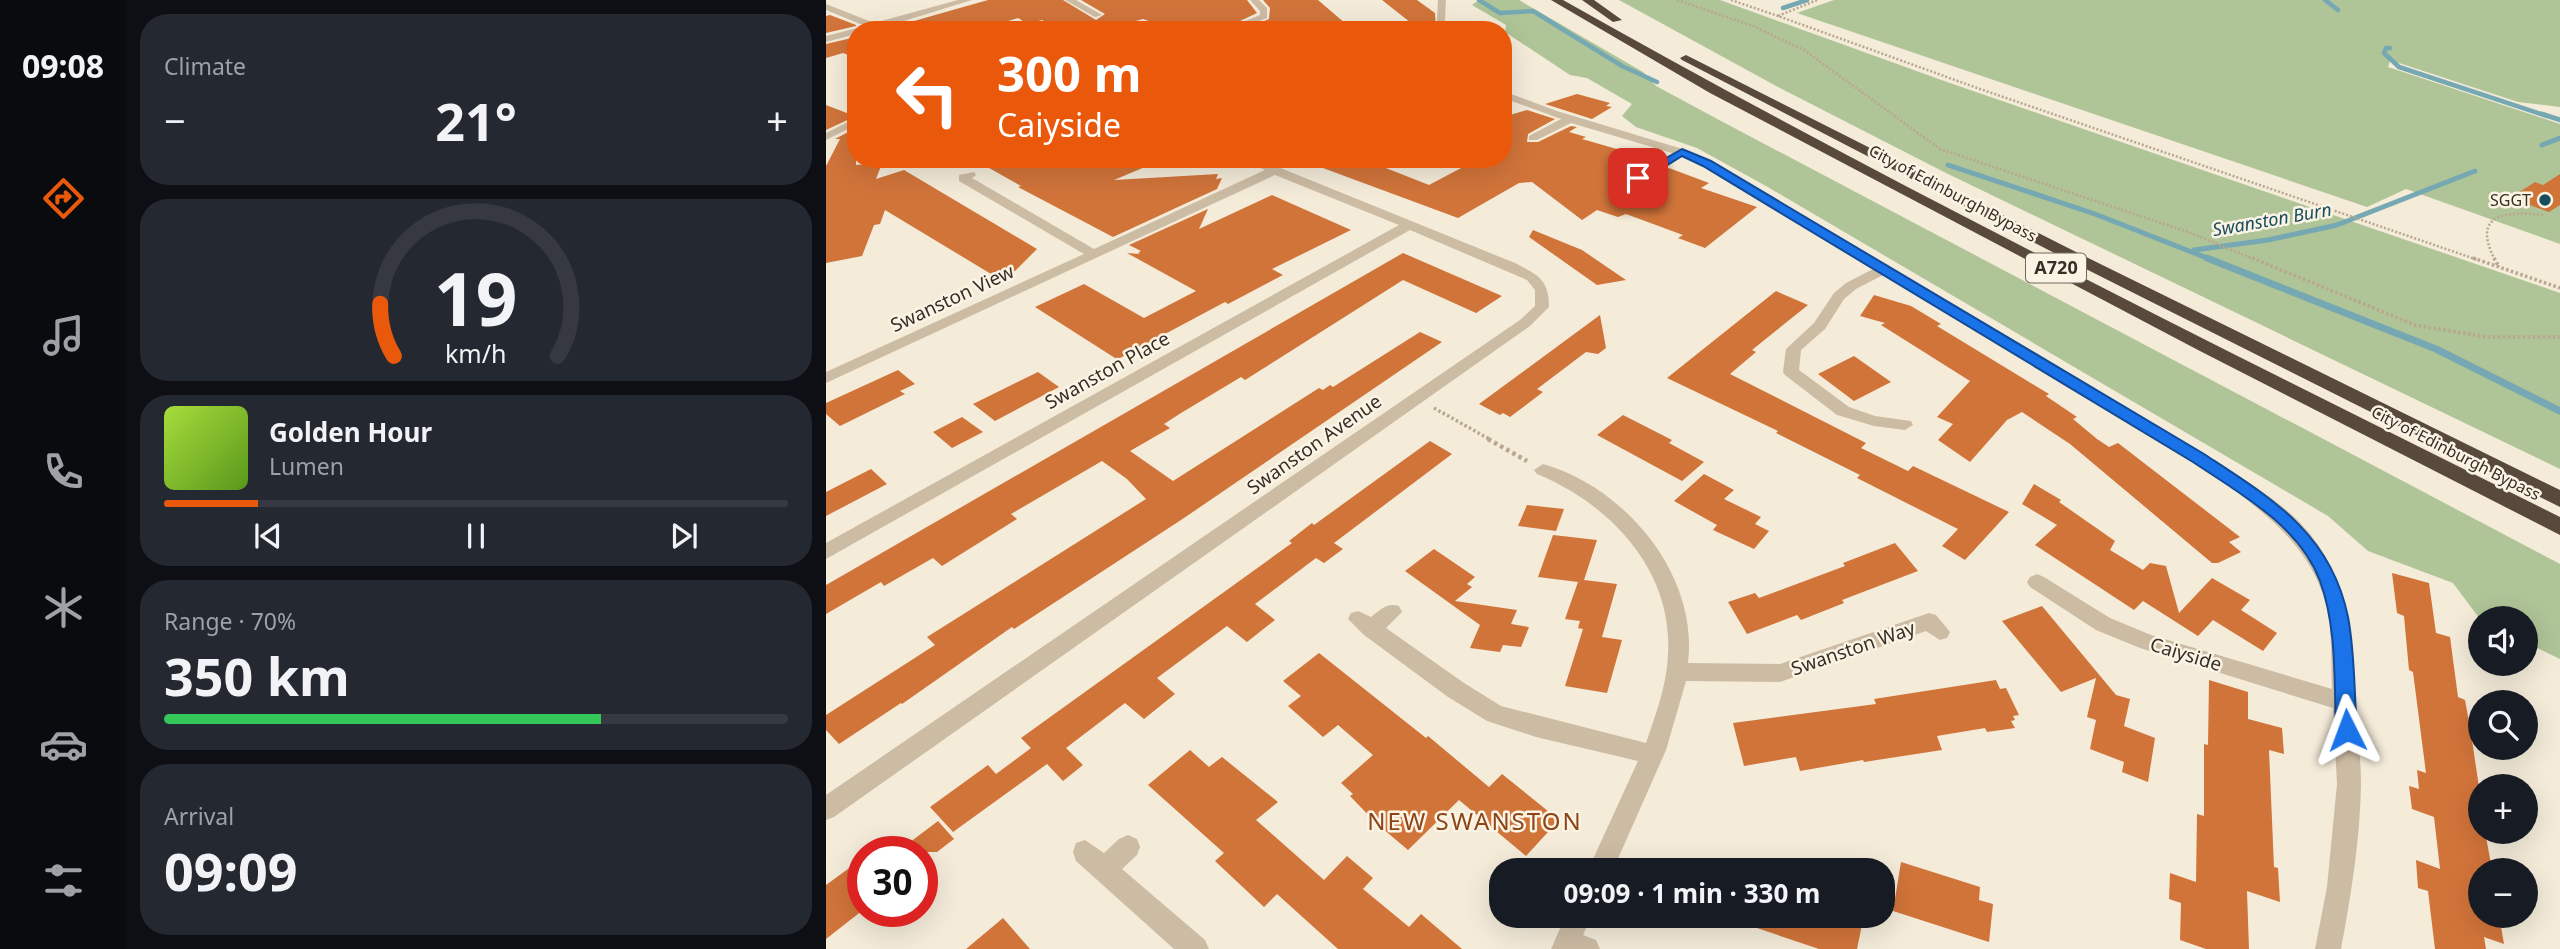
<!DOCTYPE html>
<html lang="en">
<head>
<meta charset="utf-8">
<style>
	:root { --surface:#171b24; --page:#242831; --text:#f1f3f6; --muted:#9ea1a6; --line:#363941; --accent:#ea580c }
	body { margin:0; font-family:"Noto Sans",sans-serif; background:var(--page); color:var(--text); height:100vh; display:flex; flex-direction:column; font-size:26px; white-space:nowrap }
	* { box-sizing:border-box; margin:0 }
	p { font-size:23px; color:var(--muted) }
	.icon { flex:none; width:38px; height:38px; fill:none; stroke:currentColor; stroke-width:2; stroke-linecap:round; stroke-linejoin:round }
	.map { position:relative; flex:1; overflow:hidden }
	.sheet { display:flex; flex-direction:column; gap:14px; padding:14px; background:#0d0f14; width:700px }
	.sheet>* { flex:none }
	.guide { position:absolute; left:21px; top:21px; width:665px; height:147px; border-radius:28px; box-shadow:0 7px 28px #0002; background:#ea580c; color:#fff; overflow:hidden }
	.tools { position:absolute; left:1642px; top:606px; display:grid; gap:14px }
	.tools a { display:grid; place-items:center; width:70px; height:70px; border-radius:50%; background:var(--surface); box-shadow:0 7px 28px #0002; font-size:35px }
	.speed { position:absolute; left:21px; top:836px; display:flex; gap:14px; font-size:35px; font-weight:700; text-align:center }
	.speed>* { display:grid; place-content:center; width:91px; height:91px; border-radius:50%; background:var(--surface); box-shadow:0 7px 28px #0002; line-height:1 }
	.speed .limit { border:10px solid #d22; background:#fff; color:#111 }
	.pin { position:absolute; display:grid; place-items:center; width:60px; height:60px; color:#fff; margin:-30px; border-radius:14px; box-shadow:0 4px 10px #0006 }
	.me { position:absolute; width:77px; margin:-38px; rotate:357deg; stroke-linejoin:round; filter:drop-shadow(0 0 5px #0008) }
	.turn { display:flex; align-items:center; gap:24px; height:147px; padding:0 35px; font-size:32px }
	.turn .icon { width:91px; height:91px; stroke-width:2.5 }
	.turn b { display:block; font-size:49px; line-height:60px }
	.big { font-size:52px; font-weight:700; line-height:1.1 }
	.sheet .widget { flex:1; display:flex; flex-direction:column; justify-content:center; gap:10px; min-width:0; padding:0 24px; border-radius:28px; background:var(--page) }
	.sheet .dial { align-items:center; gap:0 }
	.dial svg { height:182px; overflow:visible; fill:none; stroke:var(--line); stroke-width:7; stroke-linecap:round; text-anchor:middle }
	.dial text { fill:var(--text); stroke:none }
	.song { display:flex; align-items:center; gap:21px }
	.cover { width:84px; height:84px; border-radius:10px; background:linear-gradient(135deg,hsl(80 70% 55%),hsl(90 70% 35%)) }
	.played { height:7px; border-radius:4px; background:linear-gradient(90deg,var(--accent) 15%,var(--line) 15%) }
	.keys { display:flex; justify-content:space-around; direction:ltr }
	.heat { display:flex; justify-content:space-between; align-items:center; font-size:38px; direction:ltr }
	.charge { height:10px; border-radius:5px; background:linear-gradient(90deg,#34c759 70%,var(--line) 0) }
	.trip { position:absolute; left:663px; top:858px; width:406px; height:70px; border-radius:28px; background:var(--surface); box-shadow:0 7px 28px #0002; font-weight:700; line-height:70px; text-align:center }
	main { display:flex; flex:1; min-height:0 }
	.menu { display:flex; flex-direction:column; width:126px; justify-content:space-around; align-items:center; background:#090b0e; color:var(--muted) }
	.menu .icon { width:49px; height:49px }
	.menu .on { color:var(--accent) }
	.menu b { font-size:32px; color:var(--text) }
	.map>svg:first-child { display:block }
	.green { fill:#afc497 }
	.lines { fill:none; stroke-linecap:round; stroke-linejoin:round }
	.stream-far2 { stroke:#75a8b3; stroke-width:4.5 }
	.stream-far1 { stroke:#75a8b3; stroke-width:5 }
	.stream { stroke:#75a8b3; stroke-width:7 }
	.building { fill:#d1743a }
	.path-far2 { stroke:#b9a68e; stroke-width:2.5; stroke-dasharray:2 2; stroke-linecap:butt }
	.path-far1 { stroke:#b9a68e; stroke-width:3.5; stroke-dasharray:2.5 2.5; stroke-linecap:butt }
	.path { stroke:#b9a68e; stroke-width:4.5; stroke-dasharray:3.5 3.5; stroke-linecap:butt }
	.minor { fill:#cdbca4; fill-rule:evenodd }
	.highway { fill:#59493c; fill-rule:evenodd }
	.route { fill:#1a73e8; stroke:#114b97; stroke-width:2 }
	.poi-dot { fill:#184e5c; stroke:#fbf4e5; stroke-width:2.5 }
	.labels { text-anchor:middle; stroke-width:5; stroke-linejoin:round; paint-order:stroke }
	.far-street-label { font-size:16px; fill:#372e26; stroke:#fbf4e5 }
	.far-poi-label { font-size:16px; fill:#372e26; stroke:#fbf4e5; text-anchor:end }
	.far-water-label { font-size:18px; font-style:italic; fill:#184e5c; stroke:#fbf4e5 }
	.shield { fill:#fbf4e5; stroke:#72695f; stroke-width:2 }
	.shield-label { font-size:18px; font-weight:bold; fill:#372e26 }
	.street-label { font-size:19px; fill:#372e26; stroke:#fbf4e5 }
	.near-neighbourhood-label { font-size:24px; letter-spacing:2px; fill:#8d4518; stroke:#fbf4e5 }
</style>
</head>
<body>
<main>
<nav class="menu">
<b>09:08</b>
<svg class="icon on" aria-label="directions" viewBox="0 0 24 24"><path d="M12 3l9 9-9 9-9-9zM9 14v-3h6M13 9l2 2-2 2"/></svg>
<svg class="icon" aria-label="music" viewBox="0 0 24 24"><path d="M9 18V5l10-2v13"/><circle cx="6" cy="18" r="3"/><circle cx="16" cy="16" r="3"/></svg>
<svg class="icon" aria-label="phone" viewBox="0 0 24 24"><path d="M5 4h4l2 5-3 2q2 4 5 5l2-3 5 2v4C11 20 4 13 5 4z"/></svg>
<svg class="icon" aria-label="climate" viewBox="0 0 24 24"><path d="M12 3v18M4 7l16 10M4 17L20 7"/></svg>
<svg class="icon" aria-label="car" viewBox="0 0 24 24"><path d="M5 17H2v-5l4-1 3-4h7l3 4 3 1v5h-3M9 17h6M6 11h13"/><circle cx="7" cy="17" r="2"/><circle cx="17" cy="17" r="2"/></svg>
<svg class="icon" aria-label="filters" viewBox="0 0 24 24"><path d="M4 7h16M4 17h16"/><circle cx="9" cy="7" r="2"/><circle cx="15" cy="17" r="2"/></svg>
</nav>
<section class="sheet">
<div class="widget"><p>Climate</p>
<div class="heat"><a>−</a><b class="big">21°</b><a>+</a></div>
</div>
<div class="widget dial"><svg viewBox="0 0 100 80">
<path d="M14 69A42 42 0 1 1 86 69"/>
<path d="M14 69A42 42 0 0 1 8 46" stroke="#ea580c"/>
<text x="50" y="56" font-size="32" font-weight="700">19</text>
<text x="50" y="72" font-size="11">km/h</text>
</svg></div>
<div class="widget">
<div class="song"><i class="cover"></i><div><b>Golden Hour</b><p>Lumen</p></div></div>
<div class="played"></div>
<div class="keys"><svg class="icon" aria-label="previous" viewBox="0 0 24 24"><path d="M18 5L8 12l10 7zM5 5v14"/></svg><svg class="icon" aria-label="pause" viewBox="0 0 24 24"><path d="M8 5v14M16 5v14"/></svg><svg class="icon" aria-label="next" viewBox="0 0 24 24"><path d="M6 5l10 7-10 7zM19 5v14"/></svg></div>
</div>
<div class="widget"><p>Range · 70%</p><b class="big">350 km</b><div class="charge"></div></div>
<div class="widget"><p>Arrival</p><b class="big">09:09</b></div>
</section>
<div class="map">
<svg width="1734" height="949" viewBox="0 0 1734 949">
	<rect width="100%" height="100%" fill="#f4ebd9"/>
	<path class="green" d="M653,0H693L817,72L830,86L895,121L1734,564V659L1699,642V618L1654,619L1627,583L1542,551L1502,516L940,186L871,148L810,127L796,116L806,104L761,78L744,75L679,32L680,25L646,5Z
		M793,0H894L1121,82L1734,293V469L1118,172L952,87Z
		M1008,0H1734V107L1692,102L1573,63L1564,61L1562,67L1734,124V244L1580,189L1541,207L971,13Z"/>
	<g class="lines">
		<path class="stream-far2" d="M653,0L674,13L707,11L796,66L831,82
			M1499,0L1512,10
			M957,8L981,0
			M1564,48H1560L1558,53L1573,67L1721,116"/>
		<path class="stream-far1" d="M1716,114L1734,120
			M1716,145L1734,138
			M1122,165L1269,214L1386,260
			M1368,250L1442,240L1511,225L1649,171"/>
		<path class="stream" d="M1381,258L1610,349L1734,411"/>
	</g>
	<path class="building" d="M162,0H237L270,20L279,14L255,0H421L431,13L395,30H349L317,19L276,30H231L216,20L202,24L192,18L152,30H81V23Z
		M437,0H492L527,30H418L443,19L444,8Z
		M556,0H591L609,13L610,30H594Z
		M4,15L30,25V26L0,33V16Z
		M30,37V58L17,53L0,58V44Z
		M751,94L784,103L780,106L786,107L766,119L719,104Z
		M0,105L26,115L30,109V116L0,130Z
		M701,110L729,119L702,134L701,142H712L745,126L751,127L743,132L760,137L756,139L822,158L819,160L826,163L805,176V181L817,183L843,168L883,183L875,188L931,207L879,248L852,238L857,235L800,214L792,217L771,210L756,220L706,182L693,183L632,218L478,161L537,159L603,185L652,159H677V117Z
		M30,128V165L48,163L46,167L55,166L50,179L78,170L211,249L184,276L175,280L59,210L54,224L48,225L36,256L0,263V166L14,139H9Z
		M147,159H338L288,180L392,174L390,179L396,178L391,189L287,237L192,187L195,186Z
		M1734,174V205L1723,212L1684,198L1709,182L1717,185Z
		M446,195L525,230L446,269L457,275L402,304L399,302L294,358H289L209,307L258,284L318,318L370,291L301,253L314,254L312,253L315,251L303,245L382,209L373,229Z
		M707,230L756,250L800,280L771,285L703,237Z
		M577,253L676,296L650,313L577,280L419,380L415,377L355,413L338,424L344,428L304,451L347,481L493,388L497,390L504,385L507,387L594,332L616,342L358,518L188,629L186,627L76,704L75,703L13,744L0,730V715L109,645L101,637L320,499L301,479L276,461L185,514L191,519L116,566L107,558L58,586L55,582L0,614V585Z
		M950,291L982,305L926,350L930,352L904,374L1040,443L1035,448L1082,471L1087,466L1183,512L1139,560L1116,546L1132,529L1031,478L1034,475L950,433L952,431L841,378Z
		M1048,295L1085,306L1115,324L1111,326L1223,394L1220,396L1251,417L1247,419L1271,439L1283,447L1292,443L1414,537L1403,542L1415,552L1392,563H1386L1244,444L1196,412L1181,420L1144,462L1112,440L1127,424L1111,417L1144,381L1055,325L1059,323L1034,316Z
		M774,315L780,348L772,354L760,352L711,389L717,392L684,417L677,413L674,415L653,404Z
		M1028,356L1065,382L1028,401L992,374Z
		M72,370L89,384L74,391L79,394L14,426L0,414V403Z
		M212,372L233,387L169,421L147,404Z
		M797,415L846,440L843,443L878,462L856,481L771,435Z
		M136,417L157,432L126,448L107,432Z
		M604,441L626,454L508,543L517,549L498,563L490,558L429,604L449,620L421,642L401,626L331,678L349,694L318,719L299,703L240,748L257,765L237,781L221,764L127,832L104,807L162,765L170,774L205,748L195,738L466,543L463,541L486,523L488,525Z
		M45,469L61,484L0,516V492Z
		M878,474L908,490L898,499L935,517L929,524L943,531L928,549L887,530L891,525L848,501Z
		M1208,484L1235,500L1233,502L1289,541L1284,550L1317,570L1324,563L1340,566L1353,613L1386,578L1424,600L1415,610L1451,633L1437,651L1387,620L1372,636L1317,601L1308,610L1209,545L1231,525L1196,504Z
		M701,505L738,509L730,531L692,526Z
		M727,535L771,540L758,580L791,584L776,637L796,640L781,693L739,686L757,629L752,628L754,621L739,619L752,582L712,577Z
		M1069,543L1092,571L1016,600L1018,603L975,620L971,615L921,634L902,602L929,593L933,598L1019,566L1017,563Z
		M608,549L649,577L641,584L646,587L629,601L691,610L685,624L703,627L695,647L677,645L674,652L644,648L654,625L579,571Z
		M1566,573L1603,583L1610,633L1624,637L1632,697L1639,700L1645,733L1654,794V831H1659L1666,870H1654V915H1673L1678,944L1658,937L1660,949H1609L1602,891L1592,888L1590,860L1614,869L1608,817L1586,809L1583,786L1593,789L1591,770L1600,773L1587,672L1583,670L1578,616L1571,613Z
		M1216,606L1290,695L1304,699L1298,726L1329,738L1322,782L1296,772L1298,762L1264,749L1270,720L1261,717L1270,678L1235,692L1176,621Z
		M493,653L600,738L602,736L663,787L676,774L733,820L700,856L633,800L582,850L550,823L524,796L527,794L515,783L547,755L512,725L497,737L462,706L475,696L457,681Z
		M1170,680L1174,689L1180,688L1193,715L1187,716L1189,720L1185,721L1189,728L1161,732L1159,728L1111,736L1116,750L1038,762L1037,760L974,771L970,757L918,766L907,723L1050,704L1048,699Z
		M1383,680L1422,692V719L1456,728L1458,754L1443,750L1448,867L1452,868L1454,902L1421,891L1423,949H1380L1354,940L1355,903L1343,899L1344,873L1370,882L1371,814L1378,816V744L1382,745Z
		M364,750L383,767L396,757L452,802L430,820L498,880L521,856L547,878L537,889L583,927L595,914L636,949H512L451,894L438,907L389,861L398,853L322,785Z
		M112,821L128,839L111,852H71Z
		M37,858V910L0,939V885Z
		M1075,862L1154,887L1153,900L1167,904L1163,942L1067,911Z
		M905,915H1038L1031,949H993L904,919Z
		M177,918L204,949H140Z"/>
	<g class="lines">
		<path class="path-far2" d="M851,0L927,26L978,50L1114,149L1362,232L1430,260
			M905,0L952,16
			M991,0L952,16L1154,89L1652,260
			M1669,260C1644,212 1682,211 1719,215"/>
		<path class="path-far1" d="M1426,258L1589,325L1661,337H1734
			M1647,258L1734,288
			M1668,258L1673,267
			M608,408L665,440"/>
		<path class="path" d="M662,439L701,461"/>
		<path class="minor" d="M132,0H146L52,29L30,30V34L0,42V36L39,26L0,10V4L48,23Z
			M239,0H250L276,15L269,17Z
			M424,0H433L441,8V18L410,30H397L434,15V11Z
			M612,0H620L619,20L622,30H613L611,20Z
			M677,91L731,111L860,150L885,161L1401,468C1429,487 1463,507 1484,534C1526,587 1522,632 1528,695C1531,724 1535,756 1535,785C1534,840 1525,895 1515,949H1489L1501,887L1511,784L1507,708L1314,648L1270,630L1204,587L1201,582L1204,577L1211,574L1218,577L1284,618L1325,635L1506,689C1505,666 1506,641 1503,619C1492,551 1441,514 1389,476L1057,275L1030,289L1018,299L999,329L975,350L973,370L1023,407L1049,416L1085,421L1087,425L1079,430L1048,426L1011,415L959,375L957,372L960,349L988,323L1008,293L1020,283L1047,269L877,165L856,157L816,181L806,178L846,153L745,123L711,140H703V136L735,119L677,98Z
			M30,118V125L0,140V133Z
			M415,159H432L689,263C712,275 723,279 723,307L704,326L8,817L0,820V795L694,320L709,306V290L701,280L584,230L0,559V543L573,225L449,175L0,383V372L258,254L133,181V175L148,172L150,175L146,178L268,249L439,170Z
			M717,464C799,487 873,575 862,663L954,664L1103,613L1110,615L1124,632L1121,638L1114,640L1100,631L954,682L860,681L840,750L787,870H762L812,761L710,737L661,721L622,697L538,635L522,619L525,613L532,611L545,617C554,610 561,602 573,606L576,612L560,628L638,683L675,706L820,743C830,714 841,684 842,654C847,570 784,504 711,474L708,470Z
			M302,835L311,839L314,847L311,855L296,869L379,940L383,949H348L250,861L247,852L250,843L259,840L278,853L293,839Z
			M740,915H766L757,935L770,940L774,949H725Z"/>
		<path class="highway" d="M725,0H737C1063,184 1399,350 1734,517V535L1372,350L884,93Z
			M756,0H768L796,20L787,22Z
			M860,55L1252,253L1734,490V507L1240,259L856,60L854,58Z"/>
	</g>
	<path class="route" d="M856,149L885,161L1378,454C1445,498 1505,533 1522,617C1529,653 1528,693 1531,730L1528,736L1521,739L1513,736L1510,730C1508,681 1511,627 1494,581C1473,525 1413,493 1367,462L877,166L856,156L816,181L806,178Z"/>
	<circle class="poi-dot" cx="1719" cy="200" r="7"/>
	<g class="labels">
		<g class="far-street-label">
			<text transform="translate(1127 193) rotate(28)" y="6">City of Edinburgh Bypass</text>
			<text transform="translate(1630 453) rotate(27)" y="6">City of Edinburgh Bypass</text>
		</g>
		<g class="far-poi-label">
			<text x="1705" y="206">SGGT</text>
		</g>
		<g class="far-water-label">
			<text transform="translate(1446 220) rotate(-10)" y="6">Swanston Burn</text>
		</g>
		<rect class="shield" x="1200" y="253.5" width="60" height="29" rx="5"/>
		<g class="shield-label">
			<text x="1230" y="274">A720</text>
		</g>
		<g class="street-label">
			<text transform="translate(126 298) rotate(-25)" y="7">Swanston View</text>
			<text transform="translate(281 370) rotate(-29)" y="7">Swanston Place</text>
			<text transform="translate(488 444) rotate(-35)" y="7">Swanston Avenue</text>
			<text transform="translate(1027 648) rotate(-19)" y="7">Swanston Way</text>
			<text transform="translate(1360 654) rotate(17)" y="7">Caiyside</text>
		</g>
		<g class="near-neighbourhood-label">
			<text x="649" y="830">NEW SWANSTON</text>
		</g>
	</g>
</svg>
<div class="tools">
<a><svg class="icon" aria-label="sound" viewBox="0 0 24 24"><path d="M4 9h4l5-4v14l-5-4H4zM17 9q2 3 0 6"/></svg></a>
<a><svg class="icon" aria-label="search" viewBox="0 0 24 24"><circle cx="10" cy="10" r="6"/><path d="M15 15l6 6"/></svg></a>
<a>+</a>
<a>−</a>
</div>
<div class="speed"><div class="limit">30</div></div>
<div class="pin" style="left:812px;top:178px;background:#d93025"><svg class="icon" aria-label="arrive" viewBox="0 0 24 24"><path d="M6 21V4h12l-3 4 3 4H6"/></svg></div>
<svg class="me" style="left:1521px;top:730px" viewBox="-20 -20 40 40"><path d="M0-17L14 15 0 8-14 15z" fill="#1a73e8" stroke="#fff" stroke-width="4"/></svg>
<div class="trip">09:09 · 1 min · 330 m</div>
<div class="guide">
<div class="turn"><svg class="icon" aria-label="left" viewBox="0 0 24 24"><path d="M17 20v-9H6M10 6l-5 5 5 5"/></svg><div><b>300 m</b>Caiyside</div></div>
</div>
</div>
</main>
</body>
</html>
